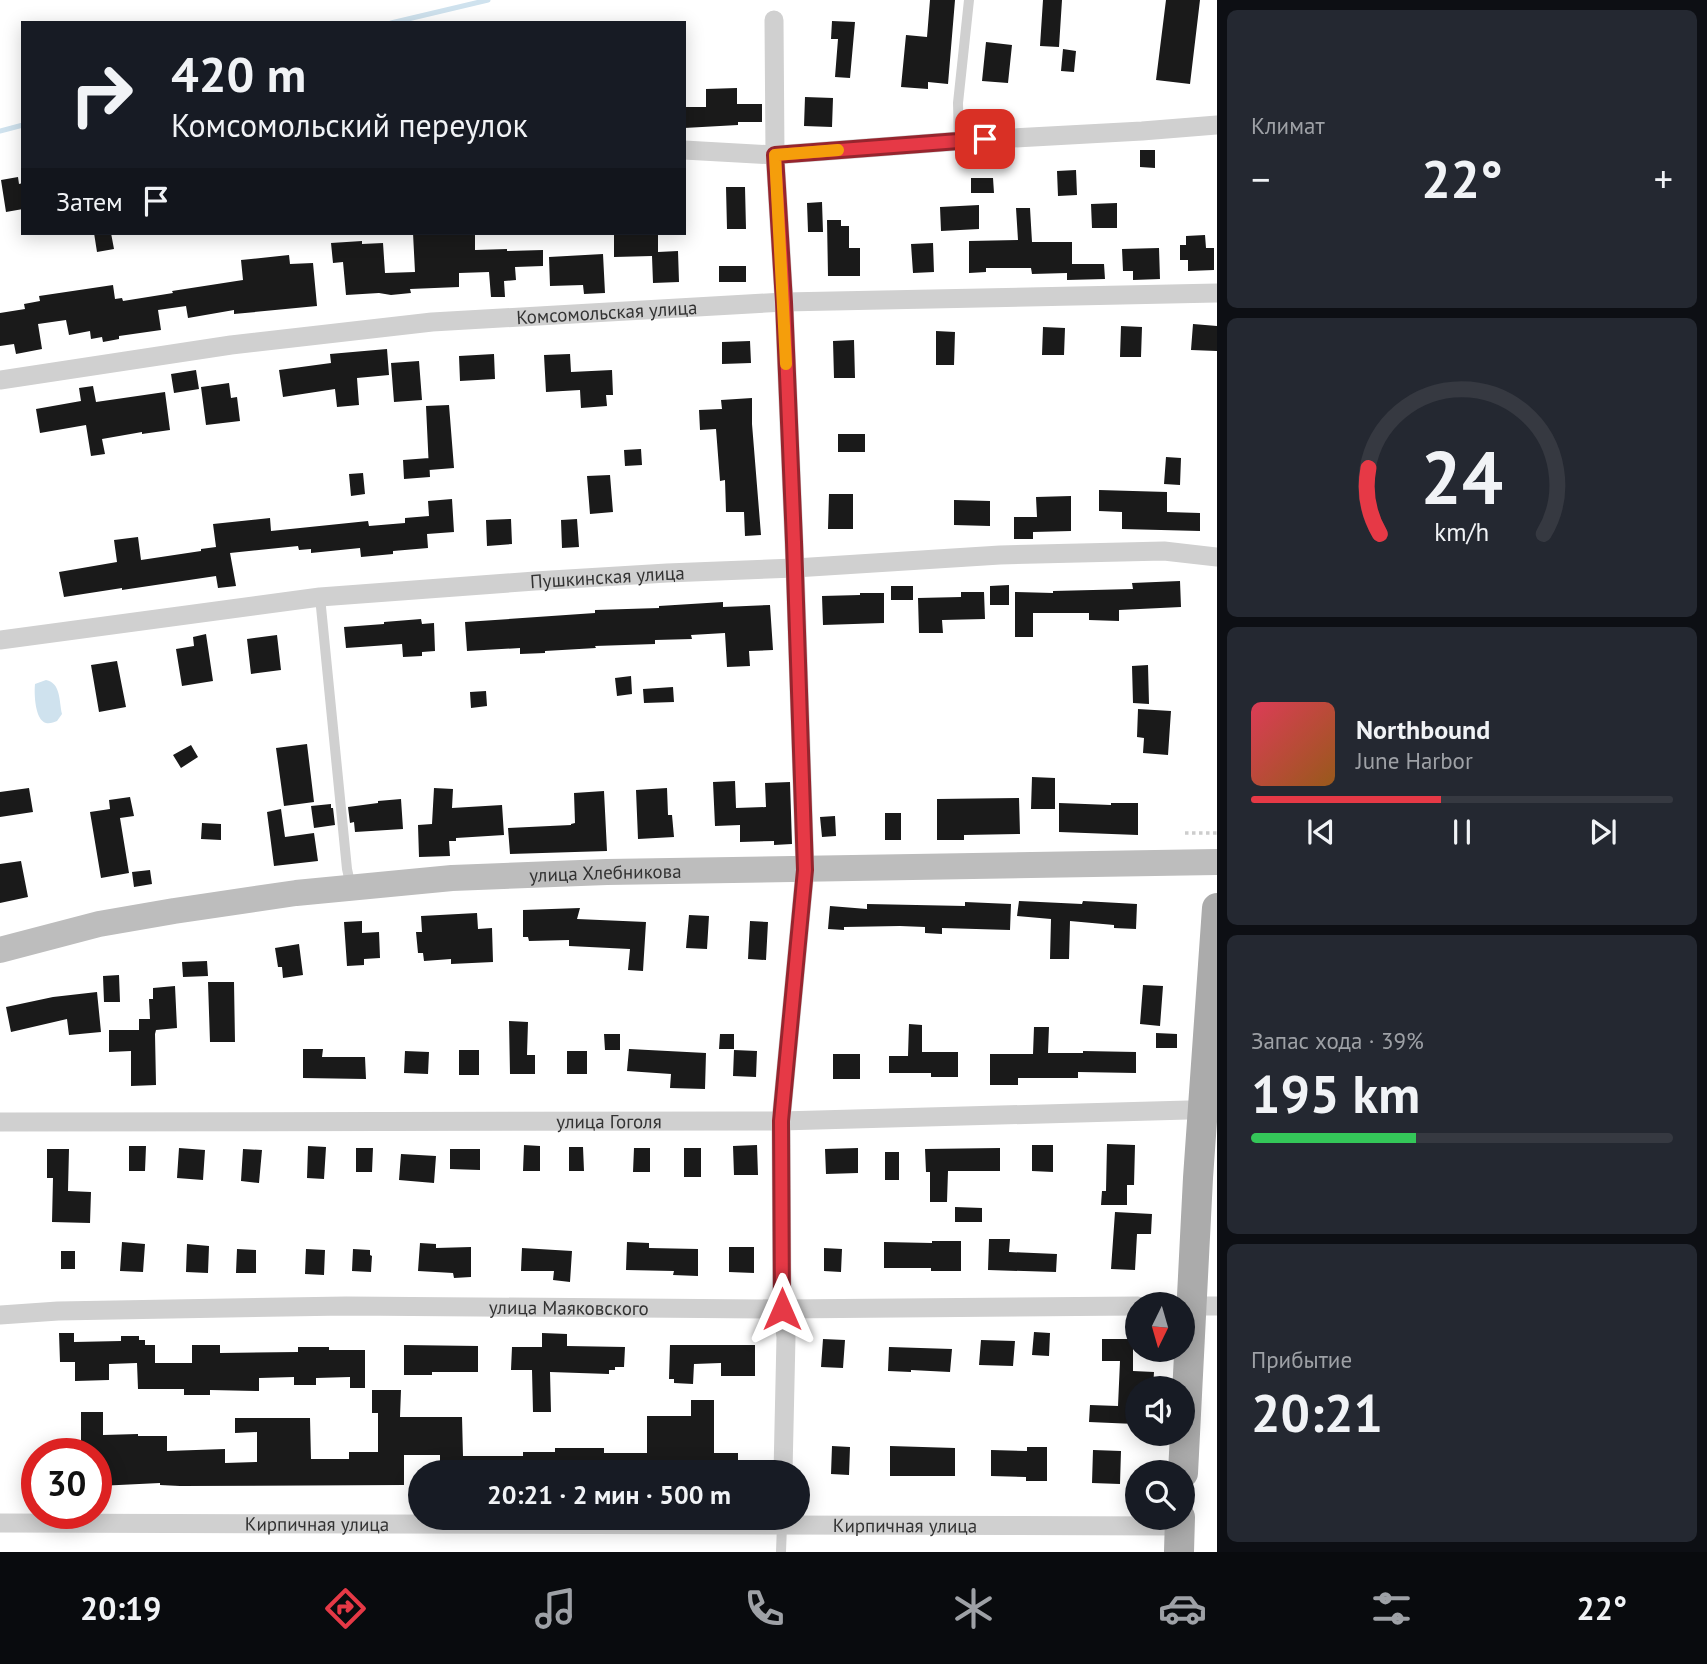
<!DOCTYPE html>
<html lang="ru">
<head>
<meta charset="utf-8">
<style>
	:root { --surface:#171b24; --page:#242831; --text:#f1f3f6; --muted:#9ea1a6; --line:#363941; --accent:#e63946 }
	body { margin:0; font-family:"PT Sans",sans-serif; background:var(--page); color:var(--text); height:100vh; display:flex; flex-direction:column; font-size:26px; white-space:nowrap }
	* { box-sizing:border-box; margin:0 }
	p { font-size:23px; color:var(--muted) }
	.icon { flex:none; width:38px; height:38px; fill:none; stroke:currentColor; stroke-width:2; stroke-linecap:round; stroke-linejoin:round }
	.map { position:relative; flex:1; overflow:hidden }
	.details { display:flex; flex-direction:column; gap:10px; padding:10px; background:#0d0f14; width:490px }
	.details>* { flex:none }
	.top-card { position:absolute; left:21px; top:21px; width:665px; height:214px; border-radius:0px; box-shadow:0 4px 18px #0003; background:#171b24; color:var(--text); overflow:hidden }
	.needle { width:46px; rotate:185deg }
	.buttons { position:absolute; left:1125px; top:1292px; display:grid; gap:14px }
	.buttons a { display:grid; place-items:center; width:70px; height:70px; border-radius:50%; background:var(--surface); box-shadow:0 4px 18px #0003; font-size:35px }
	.speed { position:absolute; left:21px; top:1438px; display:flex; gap:14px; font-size:35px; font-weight:700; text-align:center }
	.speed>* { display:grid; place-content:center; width:91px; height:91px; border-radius:50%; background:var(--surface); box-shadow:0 4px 18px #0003; line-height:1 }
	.speed .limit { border:10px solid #d22; background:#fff; color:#111 }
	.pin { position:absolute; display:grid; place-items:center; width:60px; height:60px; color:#fff; margin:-30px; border-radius:14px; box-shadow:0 4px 10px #0006 }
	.me { position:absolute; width:77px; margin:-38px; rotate:0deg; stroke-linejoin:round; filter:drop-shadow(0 0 5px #0008) }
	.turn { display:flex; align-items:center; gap:24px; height:147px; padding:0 35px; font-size:32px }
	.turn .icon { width:91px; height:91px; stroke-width:2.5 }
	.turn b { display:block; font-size:49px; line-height:60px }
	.then { display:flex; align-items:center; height:66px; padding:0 35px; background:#0003; gap:14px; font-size:26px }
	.big { font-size:52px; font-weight:600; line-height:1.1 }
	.details .widget { flex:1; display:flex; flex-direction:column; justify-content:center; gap:10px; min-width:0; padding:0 24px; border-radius:10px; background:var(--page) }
	.details .dial { align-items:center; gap:0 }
	.dial svg { height:182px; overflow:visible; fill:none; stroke:var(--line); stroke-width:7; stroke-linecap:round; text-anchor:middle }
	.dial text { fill:var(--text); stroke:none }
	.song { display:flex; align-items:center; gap:21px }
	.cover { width:84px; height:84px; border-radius:10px; background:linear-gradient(135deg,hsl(350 70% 55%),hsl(30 70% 35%)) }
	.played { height:7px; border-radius:4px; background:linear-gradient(90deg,var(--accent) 45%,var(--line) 45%) }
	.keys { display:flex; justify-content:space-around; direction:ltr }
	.heat { display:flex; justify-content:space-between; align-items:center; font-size:38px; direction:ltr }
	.charge { height:10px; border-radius:5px; background:linear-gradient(90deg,#34c759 39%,var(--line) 0) }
	.trip { position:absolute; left:408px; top:1460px; width:402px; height:70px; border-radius:35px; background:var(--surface); box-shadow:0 4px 18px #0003; font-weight:600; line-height:70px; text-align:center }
	.tabs { display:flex; height:112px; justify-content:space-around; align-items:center; background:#090b0e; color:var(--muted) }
	.tabs .icon { width:49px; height:49px }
	.tabs .current { color:var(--accent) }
	.tabs b { font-size:32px; color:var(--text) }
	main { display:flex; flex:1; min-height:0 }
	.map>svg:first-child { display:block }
	.water { fill:#cfe2ee }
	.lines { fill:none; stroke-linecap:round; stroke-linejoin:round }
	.stream { stroke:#cfe2ee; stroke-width:5 }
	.building { fill:#1a1a1a }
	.path { stroke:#cdcdcd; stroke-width:3.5; stroke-dasharray:3.5 3.5; stroke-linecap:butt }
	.lane { stroke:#d0d0d0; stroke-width:10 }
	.street { stroke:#d0d0d0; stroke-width:19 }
	.secondary { stroke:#bdbdbd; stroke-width:26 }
	.primary { stroke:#ababab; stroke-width:30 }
	.route-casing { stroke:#96252e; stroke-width:18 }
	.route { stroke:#e63946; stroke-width:12 }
	.slow { stroke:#f59e0b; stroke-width:12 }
	.labels { text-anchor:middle; stroke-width:7; stroke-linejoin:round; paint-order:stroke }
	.street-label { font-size:19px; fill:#333; stroke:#fff }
</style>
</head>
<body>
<main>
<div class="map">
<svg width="1217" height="1552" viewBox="0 0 1217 1552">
	<rect width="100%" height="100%" fill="#fff"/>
	<path class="water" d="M46,680C61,683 59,701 62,714L57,721C54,722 50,724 46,723C35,720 34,694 35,684Z"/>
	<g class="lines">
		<path class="stream" d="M391,23L488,0
			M0,131L23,125"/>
	</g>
	<path class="building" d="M930,0H955L948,84L928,82V89L901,87L906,35L927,37Z
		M1043,0H1062L1059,47L1040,46Z
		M1166,0H1200L1190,84L1156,80Z
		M832,21L855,22L850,78L835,77L838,39H831Z
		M986,42L1012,45L1008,83L982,81Z
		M1063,49L1076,51L1074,72L1061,71Z
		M737,88V104H762V122H738V125L684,128V107H706V89Z
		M805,97L833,98L832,127L804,126Z
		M1140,150H1155V168L1140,167Z
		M1076,170L1077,195L1058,196L1057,171Z
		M18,177L19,184L23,183V209L6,212L1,180Z
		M971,178H993L994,193H971Z
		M726,187H745L746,229H727Z
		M822,202L823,232H808L807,203Z
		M1117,203V228H1092L1091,204Z
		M979,205V229L941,231L940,207Z
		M1016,208H1030L1032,242H1072V264H1104L1105,279L1067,280V273L1032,274L1031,268H986V272L969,273V241L1018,240Z
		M827,220H841V226H849V248H860V276H828Z
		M94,233H111L114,249L97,252Z
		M413,233H475V250L507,249V251L543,250V266L515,267L516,280L504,281L505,297H491L489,272L459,273V287L410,289L411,293L391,295L379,293L346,295L343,262L333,263L331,243L362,241V244L383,243L385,273L415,272Z
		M614,233H658V252L678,251L679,282L653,283L652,256L614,257Z
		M1205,235L1206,248H1214V270L1188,271V260H1180V245H1186V236Z
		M933,243L934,272L913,273L911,244Z
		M1159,248L1160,279L1133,280V271H1123L1122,249Z
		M603,254L605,293L584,294L583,285L550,286L549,257Z
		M289,255L290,264L313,263L317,306L234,314V310L188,318L186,306L158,310L161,330L119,336V339L103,342L102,337L91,339L90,331L69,335L66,320L38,324L42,349L16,354L14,344L0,346V313L25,309L24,304L40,301L39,296L113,285L115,299L122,298L123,301L173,293L172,291L243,280L241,260Z
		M719,266H746V282H719Z
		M1193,324L1217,326V351L1191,350Z
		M1121,326L1142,327L1141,357H1120Z
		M1043,327L1065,328L1064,355H1042Z
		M936,331L955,332L954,365H936Z
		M854,340L855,378H834L833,341Z
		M750,341L751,363L722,364V342Z
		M387,349L389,375L357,378L359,405L337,407L335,389L283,397L279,370L331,363L330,354Z
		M494,354L495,379L460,381L459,356Z
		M570,354L571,372L612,370L613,395H606L607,406L581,408L580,390L546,392L544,355Z
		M419,361L422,400L394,402L391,363Z
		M196,370L199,389L174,393L171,374Z
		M229,383L231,398L237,397L240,421L206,425L201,387Z
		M93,386L96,402L165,392L170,430L142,434V432L102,439L105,454L91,456L86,425L40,433L36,409L81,401L79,388Z
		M752,398V424L761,535L745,536L744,512H726L725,480L720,481L716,429L700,430L699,410L722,409L721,400Z
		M449,405L454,468L429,470L426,406Z
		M838,434H865V452H838Z
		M641,449L642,465L625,466L624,450Z
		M1166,457L1181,458L1180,485L1164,484Z
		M429,458L430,477L404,479L403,460Z
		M363,473L365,494L351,496L349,474Z
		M610,475L613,512L590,514L587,476Z
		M1099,490L1167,492V512L1200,513V531L1122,529V512L1099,511Z
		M829,494H853V529H828Z
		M1071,496V531L1033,532V539H1014V517H1037L1036,497Z
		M452,499L454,532L427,534L428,548L393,551V554L361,557L360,548L311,553V549L299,550L298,546L230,553L236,586L218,588L216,576L122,590V588L64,597L59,572L117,562L114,540L138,537L141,560L201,551V549L216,547L213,524L270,518L271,531L368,521L369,526L405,523V518L429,516L428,501Z
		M954,500L990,501V526L954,525Z
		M511,519L512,544L487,546L486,520Z
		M577,519L579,547L562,548L561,520Z
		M1180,581L1181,607L1119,610V621L1089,620V613H1033V637H1015V592L1053,593V591L1133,589L1132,583Z
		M1009,585V605H990V586Z
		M891,586H913V600H891Z
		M961,592H984L985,619L942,620L943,633H919L918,598L961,597Z
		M860,593H884V623L823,625L822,596L860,595Z
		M723,602V607L770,605L773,650L749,651L750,666L727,667L725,633L691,635L692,639L655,640V644L595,646L596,648L545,651V653L520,654V648L467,651L465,622L595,613V610L659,608V606Z
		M421,619L422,624L434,623L435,651L422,652V656L403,657L402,644L346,648L344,627L384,624V622Z
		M206,634L213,681L182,686L176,649L194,646L193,637Z
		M277,635L281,670L251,674L247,639Z
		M117,661L126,707L99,712L91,665Z
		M1148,665L1149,704L1133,703L1132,666Z
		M631,676L632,694L617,696L615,678Z
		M673,687L674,702L644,703L643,689Z
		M486,691L487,706L471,708L470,692Z
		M1138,709L1171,711L1168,755L1143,753L1144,738L1137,737Z
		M307,744L314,802L284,806L276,748Z
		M191,745L198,757L181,768L173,755Z
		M1032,777L1055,778V809H1031Z
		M735,781L736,808L766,807L765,783L790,782L792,844L774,845V841L740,842V825L715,826L713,782Z
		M29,788L33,812L0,817V792Z
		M434,788L453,789L452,808L502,805L504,835L456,838V841H449L450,856L419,857L418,825L432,824Z
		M667,788L668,815H672L674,837L638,839L636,790Z
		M604,791L607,851L510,854L508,828L571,825V824L575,823L574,793Z
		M130,797L134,816L120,818L129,873L101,878L90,812L110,809L109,800Z
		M1019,798L1020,834L964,835V840H937V799Z
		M401,799L403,829L355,832L354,822L350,823L348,807L378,803V801Z
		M1059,803L1111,805V803H1138V835L1059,832Z
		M331,804V808H333L335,825L314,828L311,806Z
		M281,809L285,837L314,833L318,861L274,866L267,812Z
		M885,813H901V840H885Z
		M835,816L836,836L822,837L820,817Z
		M202,823L221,824V840L201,839Z
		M21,861L28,897L0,903V864Z
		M150,870L152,884L134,887L132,872Z
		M1019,901L1082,904L1083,901L1137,904L1136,929L1114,928V925L1070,921L1069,959H1050L1051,919L1017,916Z
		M965,902L1011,904L1010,930L942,928V934L925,933V927L900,926L844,927V930L828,929L830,906L867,909V904L965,906Z
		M580,908L577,919L646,922L643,971L628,970L630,949L569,946V940L529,941L528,937H523V910Z
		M477,913L478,929L492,928L493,962L451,964V959L424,961L423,953H418L416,932H422L421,916Z
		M689,915L709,916L707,949L686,948Z
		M362,921V933L379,932L380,958L364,959V965L347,966L344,922Z
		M750,921L768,922L766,960L748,959Z
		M299,944L303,975L283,978L282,967H278L275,948Z
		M207,961L208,976L183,977L182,962Z
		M119,975L120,1002H104L103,976Z
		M208,982H234L235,1042H210Z
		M1143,985L1163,986L1160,1026L1140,1024Z
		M175,986L177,1028L156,1030L155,1034L156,1085L131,1086V1051L109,1052V1030H139V1019H150L149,999H153V988Z
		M97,992L101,1032L69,1035L67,1019L11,1032L6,1007L53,997Z
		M509,1021L528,1022L527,1055H535V1074H510Z
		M909,1024L922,1025V1052H958V1077H931V1073H889V1056H908Z
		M1034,1027H1049L1048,1053H1083V1051L1136,1052V1073L1078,1072V1078H1018V1085H990V1054H1033Z
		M1156,1033L1177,1034V1048H1156Z
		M604,1034H620V1050H605Z
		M720,1034H734V1049H719Z
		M303,1049H323L322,1057H365L366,1079L303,1078Z
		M629,1049L706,1053L705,1089L670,1088L671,1074L627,1071Z
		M459,1050H479V1075H459Z
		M734,1050L757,1051L756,1077L733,1076Z
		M405,1051L429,1052L428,1074L404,1073Z
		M567,1051H587V1074H567Z
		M833,1054H860V1079H833Z
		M1107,1144L1135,1145L1134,1185H1127V1205H1101L1102,1191H1106Z
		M524,1145L540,1146V1171H523Z
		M757,1145L758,1175H734L733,1146Z
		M1032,1145H1053V1172L1032,1171Z
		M129,1146H146L145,1171H129Z
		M308,1146L326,1147L324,1179L307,1178Z
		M569,1147H583L584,1171H569Z
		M179,1148L205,1150L203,1180L177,1178Z
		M356,1148H373L372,1172H356Z
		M634,1148H650V1172H633Z
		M684,1148H701V1177H684Z
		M858,1148V1173L826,1174L825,1149Z
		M1000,1148V1171H948L947,1202H930V1172H926L925,1149Z
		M47,1149H69L68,1191L91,1192L90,1223L52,1222L53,1178H47Z
		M243,1149L262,1150L259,1183L241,1181Z
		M450,1149H480V1170L450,1169Z
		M885,1152H899V1180H885Z
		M401,1154L436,1156L434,1183L399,1180Z
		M955,1207L982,1208V1222H955Z
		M1115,1212L1152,1214L1151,1234H1137L1135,1270L1111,1269Z
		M989,1239H1010L1009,1252L1057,1254L1056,1272L988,1270Z
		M932,1241H961V1271H931V1268H884V1242L932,1243Z
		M122,1242L145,1244L143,1272L120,1271Z
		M627,1242L649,1243V1248L698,1249V1276L673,1275L674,1271L626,1270Z
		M420,1243L436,1244V1248L471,1247V1277L454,1278L453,1273L418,1271Z
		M187,1244L209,1246L208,1273L186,1272Z
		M729,1247H754V1273L729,1272Z
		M522,1248L572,1251L570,1282L553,1280L554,1271H521Z
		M824,1248L842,1249L841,1272L824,1271Z
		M237,1249L256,1250V1273H236Z
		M306,1249L325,1250L324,1275L305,1274Z
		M353,1249L370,1250V1255L372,1256L371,1272L352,1271Z
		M61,1251H75V1269H61Z
		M1034,1332L1050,1333L1049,1356L1032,1355Z
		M59,1333H74V1342L121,1341V1336H139V1340H145V1345H155V1363H192V1345H220V1353L298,1352V1347H329V1350H365V1388H350V1377L316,1378V1385H294V1377L259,1378V1391L210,1390V1395H184V1389H138L137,1363L109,1364V1380L75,1381V1362H60Z
		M542,1333L567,1334V1346L625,1347L624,1367H615V1370H609V1374L550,1372L551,1412H533L532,1370H511L512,1347H542Z
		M823,1339L845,1340L843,1368L821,1367Z
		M1102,1339H1133V1371L1154,1372L1153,1388H1136L1135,1424L1089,1422L1090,1405L1118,1406L1120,1361H1102Z
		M981,1340L1015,1341L1013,1366L979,1365Z
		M404,1345L478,1346V1372H432V1375H404Z
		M670,1345H755V1376H721V1363L694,1364L693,1384L674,1383V1379H669Z
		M889,1347L952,1349L950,1372L911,1370V1372L888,1371Z
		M372,1390H401L400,1417H462L463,1456H523V1452H555V1448H604V1453H647V1416H691V1400H714V1453H738V1472H440V1455H404V1485L180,1486L160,1485V1483L98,1486L97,1454H81V1412H103V1435L138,1434V1436H167V1451L225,1449V1463L257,1462V1432L235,1433V1418H310L311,1459H349V1452H378V1413H372Z
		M832,1446L850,1447L849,1475L831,1474Z
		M890,1446L955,1448V1476H890Z
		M1027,1447H1047V1481H1026V1477L991,1476V1450L1027,1451Z
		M1093,1450L1121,1451L1120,1484L1092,1483Z"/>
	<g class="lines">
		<path class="path" d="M1185,833H1217"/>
		<path class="lane" d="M959,141L958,103L969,0
			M320,597L347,869L351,887
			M781,1552L782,1525"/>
		<g class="street">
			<path d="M774,20L775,155L784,302L795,568L805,870L781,1121L782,1309L786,1337L783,1472"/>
			<path d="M684,150L775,155L959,141L1142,131L1217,125"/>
			<path id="s1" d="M0,380L231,345L432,322L784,302L1217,293"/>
			<path id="s2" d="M0,640L320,597L535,581L667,573L795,568L1000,555L1164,551L1217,557"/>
			<path id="s3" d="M0,1122L781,1121L1188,1110H1212"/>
			<path d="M1183,1306H1217"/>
			<path id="s4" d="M0,1315L58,1311L346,1306L782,1309L1138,1306"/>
			<path id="s5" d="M0,1523L1179,1526"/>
		</g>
		<path class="secondary" id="s6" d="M0,950L99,924L174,911L296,893L452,878L607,872L1217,862"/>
		<path class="primary" d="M1183,1473L1198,1178L1217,908
			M1179,1552L1180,1517"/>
	</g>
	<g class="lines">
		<g class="route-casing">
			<path id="route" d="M782,1309L781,1121L805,870L794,542L784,302L775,155L985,139"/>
		</g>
		<use href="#route" class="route"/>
		<path class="slow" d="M786,364L775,155L838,150"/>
	</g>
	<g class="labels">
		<g class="street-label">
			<text dy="7" stroke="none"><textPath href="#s1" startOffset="611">Комсомольская улица</textPath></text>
			<text dy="7" stroke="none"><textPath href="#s2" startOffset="611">Пушкинская улица</textPath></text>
			<text dy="7" stroke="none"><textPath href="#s6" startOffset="612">улица Хлебникова</textPath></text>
			<text dy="7" stroke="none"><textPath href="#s3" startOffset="609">улица Гоголя</textPath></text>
			<text dy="7" stroke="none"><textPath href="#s4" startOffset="569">улица Маяковского</textPath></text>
			<text dy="7" stroke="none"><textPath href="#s5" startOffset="317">Кирпичная улица</textPath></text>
			<text dy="7" stroke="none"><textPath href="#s5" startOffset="905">Кирпичная улица</textPath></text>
		</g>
	</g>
</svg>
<div class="buttons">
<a><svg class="needle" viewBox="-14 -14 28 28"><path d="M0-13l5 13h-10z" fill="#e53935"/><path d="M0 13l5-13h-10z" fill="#9ea1a6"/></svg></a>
<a><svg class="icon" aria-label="sound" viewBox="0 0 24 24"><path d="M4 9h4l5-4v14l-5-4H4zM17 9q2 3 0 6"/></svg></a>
<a><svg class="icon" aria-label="search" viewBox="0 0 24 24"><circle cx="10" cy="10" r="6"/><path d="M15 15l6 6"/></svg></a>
</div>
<div class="speed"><div class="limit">30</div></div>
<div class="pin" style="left:985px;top:139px;background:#d93025"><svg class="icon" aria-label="arrive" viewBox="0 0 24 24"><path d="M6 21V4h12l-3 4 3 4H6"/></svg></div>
<svg class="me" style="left:782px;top:1309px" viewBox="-20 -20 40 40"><path d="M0-17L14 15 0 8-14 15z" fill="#e63946" stroke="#fff" stroke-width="4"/></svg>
<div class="trip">20:21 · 2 мин · 500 m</div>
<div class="top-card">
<div class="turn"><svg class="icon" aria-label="right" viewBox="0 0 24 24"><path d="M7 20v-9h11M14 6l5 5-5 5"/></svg><div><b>420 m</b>Комсомольский переулок</div></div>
<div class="then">Затем<svg class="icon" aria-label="arrive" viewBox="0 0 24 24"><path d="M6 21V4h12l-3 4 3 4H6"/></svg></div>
</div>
</div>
<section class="details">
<div class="widget"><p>Климат</p>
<div class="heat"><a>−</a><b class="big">22°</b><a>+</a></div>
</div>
<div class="widget dial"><svg viewBox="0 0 100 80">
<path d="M14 69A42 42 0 1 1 86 69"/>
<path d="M14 69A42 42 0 0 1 9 40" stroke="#e63946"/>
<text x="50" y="56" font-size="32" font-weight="700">24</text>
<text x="50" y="72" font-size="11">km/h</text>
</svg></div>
<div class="widget">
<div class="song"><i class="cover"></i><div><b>Northbound</b><p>June Harbor</p></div></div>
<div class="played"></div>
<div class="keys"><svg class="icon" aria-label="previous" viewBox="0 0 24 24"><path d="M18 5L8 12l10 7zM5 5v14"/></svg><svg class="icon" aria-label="pause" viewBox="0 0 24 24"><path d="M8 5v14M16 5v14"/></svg><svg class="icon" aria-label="next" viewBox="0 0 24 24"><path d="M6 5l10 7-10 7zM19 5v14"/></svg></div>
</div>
<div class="widget"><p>Запас хода · 39%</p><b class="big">195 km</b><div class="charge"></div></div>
<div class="widget"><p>Прибытие</p><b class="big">20:21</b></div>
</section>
</main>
<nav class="tabs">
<b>20:19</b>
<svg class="icon current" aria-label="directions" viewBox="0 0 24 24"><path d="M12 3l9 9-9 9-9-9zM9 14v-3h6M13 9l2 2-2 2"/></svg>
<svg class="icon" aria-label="music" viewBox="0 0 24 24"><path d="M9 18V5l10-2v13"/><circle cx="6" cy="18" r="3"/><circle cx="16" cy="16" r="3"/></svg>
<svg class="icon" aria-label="phone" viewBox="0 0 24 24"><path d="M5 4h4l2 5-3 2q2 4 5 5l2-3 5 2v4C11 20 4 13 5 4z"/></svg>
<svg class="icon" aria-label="climate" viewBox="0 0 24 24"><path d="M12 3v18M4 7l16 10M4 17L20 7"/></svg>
<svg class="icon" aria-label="car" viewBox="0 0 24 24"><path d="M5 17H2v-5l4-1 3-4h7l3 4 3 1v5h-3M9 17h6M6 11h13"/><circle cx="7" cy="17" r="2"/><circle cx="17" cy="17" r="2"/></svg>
<svg class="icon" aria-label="filters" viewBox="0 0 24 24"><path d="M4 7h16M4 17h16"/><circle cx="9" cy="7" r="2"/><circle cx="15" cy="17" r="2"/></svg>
<b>22°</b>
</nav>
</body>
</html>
